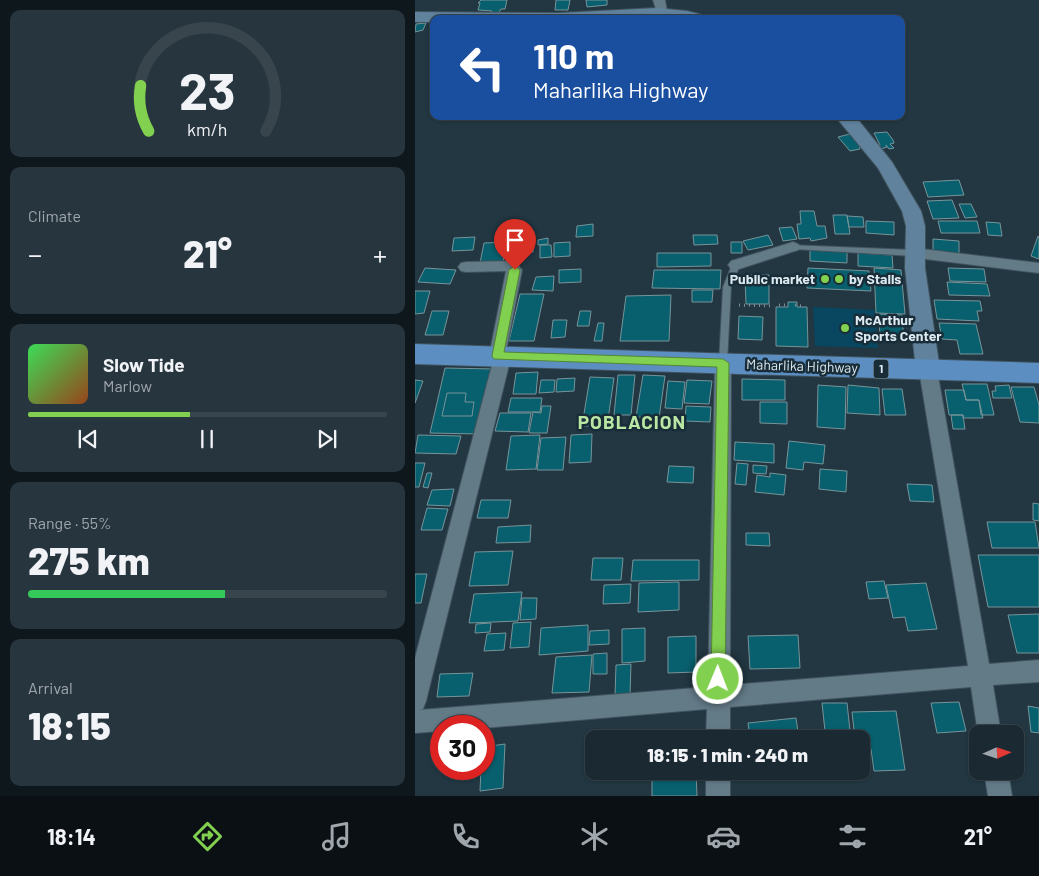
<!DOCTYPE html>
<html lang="en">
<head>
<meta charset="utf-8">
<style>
	:root { --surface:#1a2932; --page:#27353e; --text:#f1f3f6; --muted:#9fa6ac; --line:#38454d; --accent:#82d04f }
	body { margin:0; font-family:Barlow,sans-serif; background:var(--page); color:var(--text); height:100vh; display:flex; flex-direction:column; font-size:19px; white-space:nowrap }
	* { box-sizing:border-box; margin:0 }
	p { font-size:16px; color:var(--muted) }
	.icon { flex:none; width:28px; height:28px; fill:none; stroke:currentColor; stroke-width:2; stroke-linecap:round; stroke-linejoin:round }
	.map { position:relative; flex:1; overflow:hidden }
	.details { display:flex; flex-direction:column; gap:10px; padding:10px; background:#0e171c; width:415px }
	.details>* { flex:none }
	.guide { position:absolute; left:15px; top:15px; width:475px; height:105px; border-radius:10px; box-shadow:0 1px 4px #0004,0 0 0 1px var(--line); background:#1a4fa0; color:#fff; overflow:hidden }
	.needle { width:32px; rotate:87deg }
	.controls { position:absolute; left:554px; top:725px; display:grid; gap:10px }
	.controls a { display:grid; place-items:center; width:55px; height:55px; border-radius:10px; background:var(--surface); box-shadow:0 1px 4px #0004,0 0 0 1px var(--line); font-size:25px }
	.speed { position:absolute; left:15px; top:715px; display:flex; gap:10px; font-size:25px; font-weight:700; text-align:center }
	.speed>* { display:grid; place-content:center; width:65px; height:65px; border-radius:50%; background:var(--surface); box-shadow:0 1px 4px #0004,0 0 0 1px var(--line); line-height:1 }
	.speed .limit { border:8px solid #d22; background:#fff; color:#111 }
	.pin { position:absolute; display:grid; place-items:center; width:42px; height:42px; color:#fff; margin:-51px -21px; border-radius:50% 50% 50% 0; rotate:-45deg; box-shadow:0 0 5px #0007 }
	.pin .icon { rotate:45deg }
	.me { position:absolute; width:55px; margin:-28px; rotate:1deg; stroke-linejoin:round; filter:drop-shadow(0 0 4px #0008) }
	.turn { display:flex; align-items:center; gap:18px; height:105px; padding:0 20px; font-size:22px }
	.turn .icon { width:65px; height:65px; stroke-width:2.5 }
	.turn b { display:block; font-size:35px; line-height:42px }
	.big { font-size:38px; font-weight:800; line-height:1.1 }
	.details .widget { flex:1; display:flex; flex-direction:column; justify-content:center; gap:8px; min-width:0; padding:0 18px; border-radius:10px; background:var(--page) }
	.details .dial { align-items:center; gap:0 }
	.dial svg { height:130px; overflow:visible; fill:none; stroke:var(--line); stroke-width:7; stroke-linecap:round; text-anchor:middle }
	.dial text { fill:var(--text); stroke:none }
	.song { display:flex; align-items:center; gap:15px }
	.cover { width:60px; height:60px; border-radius:8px; background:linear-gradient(135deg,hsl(130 70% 55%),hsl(20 70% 35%)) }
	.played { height:5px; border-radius:2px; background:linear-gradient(90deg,var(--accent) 45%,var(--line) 45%) }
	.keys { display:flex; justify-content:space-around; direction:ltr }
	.heat { display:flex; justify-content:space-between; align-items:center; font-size:28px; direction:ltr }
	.charge { height:8px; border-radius:4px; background:linear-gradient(90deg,#34c759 55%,var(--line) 0) }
	.trip { position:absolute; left:170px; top:730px; width:285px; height:50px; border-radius:10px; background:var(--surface); box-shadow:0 1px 4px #0004,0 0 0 1px var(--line); font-weight:800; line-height:50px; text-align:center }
	.tabs { display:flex; height:80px; justify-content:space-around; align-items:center; background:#0a1014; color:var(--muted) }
	.tabs .icon { width:35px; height:35px }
	.tabs .active { color:var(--accent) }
	.tabs b { font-size:22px; color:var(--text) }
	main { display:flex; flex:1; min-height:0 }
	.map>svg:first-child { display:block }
	.green { fill:#094660 }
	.building { fill:#085f6d; stroke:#77949a }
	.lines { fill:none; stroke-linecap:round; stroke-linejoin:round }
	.service-casing { stroke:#40535d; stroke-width:2 }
	.minor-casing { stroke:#40535d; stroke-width:2 }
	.secondary-casing { stroke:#40535d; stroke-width:2 }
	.trunk-casing { stroke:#40535d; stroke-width:2 }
	.path { stroke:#7e8e98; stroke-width:3; stroke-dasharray:1 4; stroke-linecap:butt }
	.service { fill:#637a87; fill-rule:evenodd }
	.minor { fill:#637a87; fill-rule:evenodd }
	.secondary { fill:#60829d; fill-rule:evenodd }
	.trunk { fill:#5c8ec2; fill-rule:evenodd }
	.route { fill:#82d04f; stroke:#548733 }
	.poi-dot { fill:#82d04f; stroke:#182d38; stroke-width:2 }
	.labels { text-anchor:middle; stroke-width:5; stroke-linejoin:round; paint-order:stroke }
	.shield { fill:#182d38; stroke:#a3b1ba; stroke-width:1 }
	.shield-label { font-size:12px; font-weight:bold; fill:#deeaf2 }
	.poi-label { font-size:14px; font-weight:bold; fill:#deeaf2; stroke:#182d38; text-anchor:start }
	.street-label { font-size:14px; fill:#deeaf2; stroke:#182d38 }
	.district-label { font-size:19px; font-weight:bold; letter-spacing:1px; fill:#bbe7a4; stroke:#182d38 }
</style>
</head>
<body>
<main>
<section class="details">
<div class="widget dial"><svg viewBox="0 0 100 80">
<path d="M14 69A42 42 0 1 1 86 69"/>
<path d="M14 69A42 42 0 0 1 9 41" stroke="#82d04f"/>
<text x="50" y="56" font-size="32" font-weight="700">23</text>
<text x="50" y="72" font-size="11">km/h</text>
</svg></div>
<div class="widget"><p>Climate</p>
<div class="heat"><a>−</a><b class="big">21°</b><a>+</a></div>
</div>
<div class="widget">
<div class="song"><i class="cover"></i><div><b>Slow Tide</b><p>Marlow</p></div></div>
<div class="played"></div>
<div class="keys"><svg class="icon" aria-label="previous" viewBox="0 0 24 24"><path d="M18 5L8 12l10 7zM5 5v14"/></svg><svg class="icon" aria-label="pause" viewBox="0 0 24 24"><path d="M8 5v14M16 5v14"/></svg><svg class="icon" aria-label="next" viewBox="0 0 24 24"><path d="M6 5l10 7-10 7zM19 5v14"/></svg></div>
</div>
<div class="widget"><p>Range · 55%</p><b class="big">275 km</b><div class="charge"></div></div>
<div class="widget"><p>Arrival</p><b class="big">18:15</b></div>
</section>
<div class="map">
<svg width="624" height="796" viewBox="0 0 624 796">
	<rect width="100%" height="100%" fill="#223742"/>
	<path class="green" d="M398,307L460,310L463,348L400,346Z"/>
	<path class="building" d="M66,0H92L90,9H86L83,14H76L77,11L63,10L65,3H63Z
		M141,0H155L153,10H140Z
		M171,0H192V5L172,7Z
		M11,23L8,30L0,32L1,24Z
		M472,132L478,140L479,143L475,144L479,148L474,149L471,145L472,147L466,149L464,145H465L459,133Z
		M435,134L444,145L445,149L435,151L423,137Z
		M544,180L549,195L513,197L508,182Z
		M537,200L544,218L518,219L512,201Z
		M544,204H556L562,217L550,218Z
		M385,211H399L402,226H410L412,238L396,241L395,238L384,239L382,224H386Z
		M418,215H432L435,234H420Z
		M432,216L448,217L449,227H434Z
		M451,221L479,222V235L451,233Z
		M523,221H562L565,233H526Z
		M571,222L585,223L587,236L573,235Z
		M178,224V236L161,237L162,226Z
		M377,227L382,239L368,241L364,228Z
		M278,235H302L303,244L279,245Z
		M353,235L358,245L333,250L328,241Z
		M623,236L624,237V259L616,256Z
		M60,237L58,250L37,251L39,238Z
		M133,238V244L123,245V240Z
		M518,239L544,241V256L518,254Z
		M91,242L88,263H65L69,243Z
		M119,242L118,252L109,253L110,243Z
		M155,242V256L139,257V243Z
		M316,242H327V253H316Z
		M125,245H136L137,257L125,258Z
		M395,250L432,252V263L395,261Z
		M242,253H296V266L242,267Z
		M443,253L477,255L478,268L443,266Z
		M10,268L41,270L35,284L3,282Z
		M393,268L454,271L456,291L392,288Z
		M459,268L486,270L490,314L461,313Z
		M533,268L569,269L571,282L535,281Z
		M166,269V282L144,283V270Z
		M239,270H306L305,289L237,288Z
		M330,275H354V304H331Z
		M139,276L138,291L117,290L121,277Z
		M532,282L572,284L575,296L534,295Z
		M277,290H298L297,302H277Z
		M0,291H15L9,313L0,314Z
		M105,294H129L119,341H94Z
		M256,295L254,341H205L211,296Z
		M519,300L565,301L567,311H562L564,321L522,319Z
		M373,302H382V307H392L393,347L361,346V307H373Z
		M17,311H34L28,335H10Z
		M165,311H176L174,326H162Z
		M464,314L487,315L489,340L465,339Z
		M324,316L348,317L347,340L323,339Z
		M138,320H152L150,337L136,338Z
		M183,323H189L187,341H179Z
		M524,323L561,324L568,354H545L542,340L527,339Z
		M30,368L79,369L63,434L15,433Z
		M123,372L121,394H98L101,373Z
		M203,375H220L216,415H199Z
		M228,375L250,376L244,418L221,417Z
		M175,377L199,378L192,426H167Z
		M160,378L159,391L141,392L142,379Z
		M327,379L370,380V400H327Z
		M0,380L8,381L0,403Z
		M126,380H140L139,392L124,393Z
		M272,380L297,381L294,404L269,403Z
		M253,381L270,382L267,409L250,408Z
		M547,384H572L579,415H566L564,400H551Z
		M403,385L431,387L430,429L402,427Z
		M433,385L464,388L465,415L432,413Z
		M594,385L597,398H578L577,391H581L580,386Z
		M596,387H619L624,405V423L605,422Z
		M467,389H487L491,415H470Z
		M530,390H549L551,400H564L568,418H548V415H534Z
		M32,393H51L50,402H59L57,416H27Z
		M96,398H127L125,412H93Z
		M345,402H372V424L345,423Z
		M127,406H136L132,433H114L118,412L126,413Z
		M271,406L296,407L295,422L270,421Z
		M85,413H116L113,432L80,431Z
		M536,415H548L550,429H538Z
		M177,434L176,462L154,463L156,435Z
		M3,435L46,436L41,454L0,453Z
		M125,435L121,469L91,470L96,436Z
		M151,437L148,470H122L126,438Z
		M374,441L410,445L408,464L389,462L388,470L371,468Z
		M320,442L359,444V463L319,460Z
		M0,463H10L4,487H0Z
		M322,463L333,464L331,485L320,484Z
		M338,465L352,466L351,474L338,473Z
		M254,466L279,467L278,483L252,482Z
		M405,469L432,471L431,492L404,489Z
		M12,473H17L13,488L8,487Z
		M355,473L371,475L369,495L340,492L342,475L355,477Z
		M492,484L517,485L519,502L495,501Z
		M39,489L35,506L12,505L17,490Z
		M66,500H96L93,518H62Z
		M618,503L624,504V521L618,520Z
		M12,508L33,509L27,530H6Z
		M572,522H620L624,548H577Z
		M116,525L115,542L81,543L83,527Z
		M331,533H354L355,546L331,545Z
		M98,551L93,585L54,586L60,552Z
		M563,555H624V607H573Z
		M178,558H208L206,580H176Z
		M218,560H284V580L216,581Z
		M0,574H12L6,603H0Z
		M469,581L473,598L454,599L451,582Z
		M264,582V610L223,612L224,583Z
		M511,583L522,629L493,631L490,617L478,618L471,585Z
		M216,584L215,603L188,604L189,585Z
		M107,592L103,621L54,623L59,594Z
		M107,598H122L121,619L105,620Z
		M624,614V653H602L593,615Z
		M116,622L114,647L95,648L98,623Z
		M76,623L75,632L60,633L61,624Z
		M173,625V651L124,655L126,628Z
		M230,628V661L207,663V629Z
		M194,630V644L174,645L175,631Z
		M91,633L89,650L69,651L72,634Z
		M383,635L385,668L335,669L333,636Z
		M281,636V672L253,673V637Z
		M192,653V674H178V654Z
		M177,655L174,692L137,693L141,657Z
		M216,664L215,695L200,696L201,665Z
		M58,673L54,696L22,697L25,674Z
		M544,702L551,731L522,733L516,703Z
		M407,703H432L435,731H410Z
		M613,706L624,708V733L616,732Z
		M481,711L490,770L459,771L456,749L446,750V739H440L437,712Z
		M381,718L384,739H335L333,723Z
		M205,731V739H191L190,733Z
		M90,744L88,788L65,791L66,769H69V747Z
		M237,771H281L282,796H237Z"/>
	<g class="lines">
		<g class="service-casing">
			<path id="service" d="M375,245L499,250L503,253L499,256L378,249L374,247Z
				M321,262L325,265L316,287L312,363L308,366L304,363L308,287L317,265Z"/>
		</g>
		<g class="minor-casing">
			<path id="minor" d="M238,0H250L252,11L250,13H242Z
				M378,242L383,244L386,247L383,250L321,270L316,269L313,265L316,261Z
				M499,248L624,263V273L494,257L491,253L494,249Z
				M95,261L100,262L107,270L91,352L96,357L11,701L8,709L4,710L293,687L300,363L302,359L308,357L314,359L316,363L315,685L553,666L504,370L507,366L513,364L519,366L522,370L574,664L624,660V682L578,685L586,734H563L556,687L315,707V739H291L292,709L69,728L26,726V731L0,733V658L78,361L74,356L91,271L51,272L46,271L43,267L46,263L51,262Z
				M291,771H315V796H291Z
				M569,771H593L597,796H573Z"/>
		</g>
		<g class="secondary-casing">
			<path id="secondary" d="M242,8L272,11L292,16L295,19L242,17L206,19H19V22H0V12L144,13Z
				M420,116H439L444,121L477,162L506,211L510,226V268L525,370L521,376L513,379L505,376L501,370L490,268L491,226L487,211L463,168Z"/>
		</g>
		<g class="trunk-casing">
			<path id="trunk" d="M0,344L624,363V383L0,364Z"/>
		</g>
		<path class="path" d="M324,305L359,306
			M364,305H374
			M380,305L388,306"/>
		<use href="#service" class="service"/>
		<use href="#minor" class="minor"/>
		<use href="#secondary" class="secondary"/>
		<use href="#trunk" class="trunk"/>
	</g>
	<path class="route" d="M100,266L105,270L89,352L308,359L314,363L310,679L308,684L303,686L298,684L296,679L302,367L79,359L77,356L94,270Z"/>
	<g class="poi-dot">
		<circle cx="410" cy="279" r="5"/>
		<circle cx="424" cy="279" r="5"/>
		<circle cx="430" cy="328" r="5"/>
	</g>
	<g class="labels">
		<rect class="shield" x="458.5" y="359.5" width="15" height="19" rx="4"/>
		<g class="shield-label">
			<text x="466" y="373">1</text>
		</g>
		<g class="poi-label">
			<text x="400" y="284" text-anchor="end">Public market</text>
			<text x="434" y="284">by Stalls</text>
			<text x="440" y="325">McArthur<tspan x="440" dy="16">Sports Center</tspan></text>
		</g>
		<g class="street-label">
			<text transform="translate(387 366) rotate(2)" y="5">Maharlika Highway</text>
		</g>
		<g class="district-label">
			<text x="217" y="429">POBLACION</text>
		</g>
	</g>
</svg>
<div class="controls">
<a><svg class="needle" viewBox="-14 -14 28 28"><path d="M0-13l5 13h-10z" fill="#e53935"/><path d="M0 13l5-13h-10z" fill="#9fa6ac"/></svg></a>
</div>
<div class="speed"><div class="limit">30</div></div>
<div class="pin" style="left:100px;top:270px;background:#d93025"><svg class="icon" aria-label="arrive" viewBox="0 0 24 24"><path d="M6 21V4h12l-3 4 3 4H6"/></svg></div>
<svg class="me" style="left:303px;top:679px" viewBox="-20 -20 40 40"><circle r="17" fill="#82d04f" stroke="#fff" stroke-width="3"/><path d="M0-11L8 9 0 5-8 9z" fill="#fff"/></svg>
<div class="trip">18:15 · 1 min · 240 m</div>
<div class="guide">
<div class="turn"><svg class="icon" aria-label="left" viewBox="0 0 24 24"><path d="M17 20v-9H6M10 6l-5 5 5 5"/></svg><div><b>110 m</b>Maharlika Highway</div></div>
</div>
</div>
</main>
<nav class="tabs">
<b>18:14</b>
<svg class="icon active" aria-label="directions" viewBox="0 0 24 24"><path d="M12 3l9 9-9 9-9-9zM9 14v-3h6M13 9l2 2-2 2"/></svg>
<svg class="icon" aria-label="music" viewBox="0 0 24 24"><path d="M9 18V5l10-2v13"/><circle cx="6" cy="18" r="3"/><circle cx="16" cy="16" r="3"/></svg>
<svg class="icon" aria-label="phone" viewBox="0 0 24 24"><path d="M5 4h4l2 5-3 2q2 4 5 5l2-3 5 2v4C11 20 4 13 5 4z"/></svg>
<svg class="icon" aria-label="climate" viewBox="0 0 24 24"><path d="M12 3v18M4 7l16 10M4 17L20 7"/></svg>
<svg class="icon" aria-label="car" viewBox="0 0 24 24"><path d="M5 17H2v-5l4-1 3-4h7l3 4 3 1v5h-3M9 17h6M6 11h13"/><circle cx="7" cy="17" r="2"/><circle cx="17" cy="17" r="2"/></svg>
<svg class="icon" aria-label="filters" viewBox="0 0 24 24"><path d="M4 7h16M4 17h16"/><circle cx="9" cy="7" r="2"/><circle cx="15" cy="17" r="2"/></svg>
<b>21°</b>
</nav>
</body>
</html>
